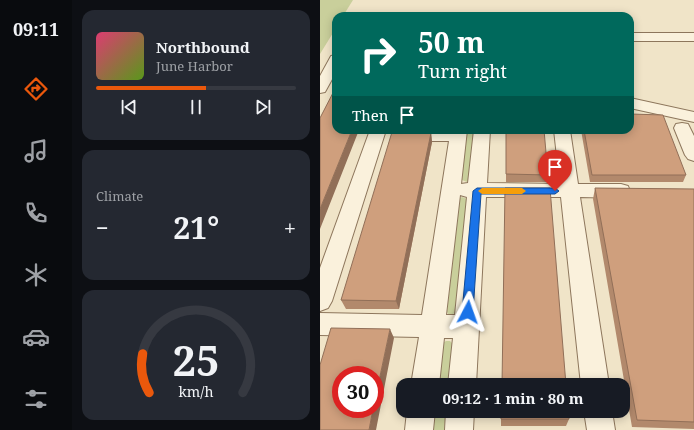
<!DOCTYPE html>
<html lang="en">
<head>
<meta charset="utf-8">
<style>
	:root { --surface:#171b24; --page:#242831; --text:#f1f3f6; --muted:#9ea1a6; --line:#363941; --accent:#ea580c }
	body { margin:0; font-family:"Noto Serif",serif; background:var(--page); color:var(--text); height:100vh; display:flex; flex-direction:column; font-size:15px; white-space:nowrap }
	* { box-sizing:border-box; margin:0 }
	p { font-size:13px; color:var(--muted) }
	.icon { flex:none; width:22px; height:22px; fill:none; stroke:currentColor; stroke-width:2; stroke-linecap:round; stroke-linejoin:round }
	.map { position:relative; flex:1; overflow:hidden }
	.side { display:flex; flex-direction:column; gap:10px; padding:10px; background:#0d0f14; width:248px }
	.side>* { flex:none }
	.guide { position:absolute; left:12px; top:12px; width:302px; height:122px; border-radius:12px; box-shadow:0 2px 10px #0003; background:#00695c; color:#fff; overflow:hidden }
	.speed { position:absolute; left:12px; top:366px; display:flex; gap:8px; font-size:20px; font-weight:700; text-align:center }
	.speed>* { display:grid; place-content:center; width:52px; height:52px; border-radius:50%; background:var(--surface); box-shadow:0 2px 10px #0003; line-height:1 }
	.speed .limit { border:6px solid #d22; background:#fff; color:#111 }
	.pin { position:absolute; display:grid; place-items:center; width:34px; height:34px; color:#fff; margin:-41px -17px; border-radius:50% 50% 50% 0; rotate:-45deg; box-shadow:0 0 4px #0007 }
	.pin .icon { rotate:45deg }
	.me { position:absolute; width:44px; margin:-22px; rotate:4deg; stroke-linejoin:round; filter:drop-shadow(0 0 3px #0008) }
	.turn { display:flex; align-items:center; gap:14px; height:84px; padding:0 20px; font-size:18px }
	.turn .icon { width:52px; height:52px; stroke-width:2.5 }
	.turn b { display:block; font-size:28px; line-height:34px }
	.then { display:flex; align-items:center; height:38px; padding:0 20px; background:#0003; gap:8px; font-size:15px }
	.big { font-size:30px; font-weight:700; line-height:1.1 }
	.side .widget { flex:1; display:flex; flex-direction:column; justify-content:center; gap:6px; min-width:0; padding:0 14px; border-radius:12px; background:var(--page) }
	.side .dial { align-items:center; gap:0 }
	.dial svg { height:104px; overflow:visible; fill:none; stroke:var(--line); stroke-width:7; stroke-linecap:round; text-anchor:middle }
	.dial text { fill:var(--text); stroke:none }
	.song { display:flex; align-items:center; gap:12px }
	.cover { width:48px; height:48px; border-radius:6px; background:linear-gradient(135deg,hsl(340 70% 55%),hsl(90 70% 35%)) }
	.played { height:4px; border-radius:2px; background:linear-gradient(90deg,var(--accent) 55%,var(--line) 55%) }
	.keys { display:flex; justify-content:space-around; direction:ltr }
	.heat { display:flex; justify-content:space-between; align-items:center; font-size:22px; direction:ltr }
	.trip { position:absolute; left:76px; top:378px; width:234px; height:40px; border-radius:12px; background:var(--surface); box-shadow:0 2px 10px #0003; font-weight:700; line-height:40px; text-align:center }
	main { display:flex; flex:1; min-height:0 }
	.tab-bar { display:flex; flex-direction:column; width:72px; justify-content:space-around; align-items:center; background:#090b0e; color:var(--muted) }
	.tab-bar .icon { width:28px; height:28px }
	.tab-bar .selected { color:var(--accent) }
	.tab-bar b { font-size:18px; color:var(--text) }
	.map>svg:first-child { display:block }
	.green { fill:#c9cf9b }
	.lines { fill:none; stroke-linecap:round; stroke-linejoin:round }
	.street-casing { stroke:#8d765c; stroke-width:2 }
	.street { fill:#faf1dc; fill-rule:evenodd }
	.wall { fill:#b2896c }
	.shaded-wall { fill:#916f58 }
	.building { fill:#cf9f7d; stroke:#916f58 }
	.route { fill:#1a73e8; stroke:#114b97 }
	.slow { fill:#f59e0b }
</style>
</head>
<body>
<main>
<nav class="tab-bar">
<b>09:11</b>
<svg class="icon selected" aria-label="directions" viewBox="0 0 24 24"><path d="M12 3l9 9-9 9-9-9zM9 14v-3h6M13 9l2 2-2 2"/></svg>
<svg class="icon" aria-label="music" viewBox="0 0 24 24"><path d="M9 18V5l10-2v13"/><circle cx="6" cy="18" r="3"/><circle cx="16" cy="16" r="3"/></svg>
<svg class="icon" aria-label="phone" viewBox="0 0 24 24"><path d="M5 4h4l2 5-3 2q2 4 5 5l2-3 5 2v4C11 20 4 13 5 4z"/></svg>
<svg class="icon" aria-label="climate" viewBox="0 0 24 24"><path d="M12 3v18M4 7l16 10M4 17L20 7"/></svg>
<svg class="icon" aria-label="car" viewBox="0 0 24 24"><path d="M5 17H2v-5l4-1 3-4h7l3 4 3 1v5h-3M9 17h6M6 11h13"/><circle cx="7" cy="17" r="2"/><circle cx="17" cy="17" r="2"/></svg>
<svg class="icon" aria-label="filters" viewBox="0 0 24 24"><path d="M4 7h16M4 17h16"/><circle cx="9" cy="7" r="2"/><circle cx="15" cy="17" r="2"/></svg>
</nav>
<section class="side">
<div class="widget">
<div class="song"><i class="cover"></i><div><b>Northbound</b><p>June Harbor</p></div></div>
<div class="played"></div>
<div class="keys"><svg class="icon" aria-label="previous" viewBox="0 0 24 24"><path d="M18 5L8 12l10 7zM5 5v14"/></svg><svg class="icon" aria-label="pause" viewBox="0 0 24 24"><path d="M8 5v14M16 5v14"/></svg><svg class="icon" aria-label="next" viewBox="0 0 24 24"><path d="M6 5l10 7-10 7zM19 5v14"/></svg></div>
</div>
<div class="widget"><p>Climate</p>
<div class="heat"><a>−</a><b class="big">21°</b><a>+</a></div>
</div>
<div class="widget dial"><svg viewBox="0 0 100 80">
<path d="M14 69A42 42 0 1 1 86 69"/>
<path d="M14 69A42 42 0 0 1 9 39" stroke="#ea580c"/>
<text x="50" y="56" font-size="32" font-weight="700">25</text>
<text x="50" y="72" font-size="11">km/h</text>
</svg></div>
</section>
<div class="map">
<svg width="374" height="430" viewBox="0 0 374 430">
	<rect width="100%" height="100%" fill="#f0e4c8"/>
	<path class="green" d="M0,0H33L23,16H16V28L0,54Z
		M147,130H154L149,181L147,182L142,180Z
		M142,197L147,199L136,313L129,315L127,312L140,198Z
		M126,341H130L133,344L129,385H118L123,343Z
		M115,411H126L124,430H113Z"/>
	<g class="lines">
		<g class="street-casing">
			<path id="street" d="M310,33H374V41H310Z
				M16,55V72L5,92L0,93V76L11,56Z
				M310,98L374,112V122L310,108Z
				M362,123L368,124L374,136V161L368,159L365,155L354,128L356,124Z
				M50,130H66L12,301L8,308L0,311V268Z
				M147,130L141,184L148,183L154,130H170L167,183L240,184L234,130H250L258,184H301L308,186L310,191L308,196L301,198L260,197L289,385H261L241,197H166L156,385H128L133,338H124L119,385H91L99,337L0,335V313L102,315L129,141H84L78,140L76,136L78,132L84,131ZM140,195L147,197L135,315H126Z
				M87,411H115L113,430H85Z
				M126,411H154L153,430H125Z
				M264,411H292L295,430H267Z"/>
		</g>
		<use href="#street" class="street"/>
	</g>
	<path class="wall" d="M186,130L228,175L227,182H186Z
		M261,130H310L366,175L363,182H270Z
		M111,133L112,142L79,309H26L21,300Z
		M275,188L374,189V429L312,427L273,199Z
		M181,411L249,419L246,426H181Z"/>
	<path class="shaded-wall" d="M32,130H39L0,229V209Z
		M111,133L112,142L79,309L76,301Z
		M70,329L74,338L56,430H49L53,409H55V400Z"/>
	<path class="building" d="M16,87V130H32L0,209V118Z
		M310,114L343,115L366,175H272L264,130H310Z
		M186,130H224L228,175L186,174Z
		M72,132L111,133L76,301L21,300Z
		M185,188H230L246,385H182Z
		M275,188L374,189V422L317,420Z
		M11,328L70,329L55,400V375H21V409H53L49,430H0V365Z
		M181,411H248L249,419H181Z"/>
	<path class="route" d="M157,188H235L239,191L235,194H161L153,312L152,315L148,317L144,315L142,312L153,191Z"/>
	<path class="slow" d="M162,188H202L206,191L202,194H162L158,191Z"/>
</svg>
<div class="speed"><div class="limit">30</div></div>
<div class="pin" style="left:235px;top:191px;background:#d93025"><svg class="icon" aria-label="arrive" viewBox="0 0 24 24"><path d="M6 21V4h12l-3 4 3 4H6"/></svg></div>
<svg class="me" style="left:148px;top:312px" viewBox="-20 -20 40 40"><path d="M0-17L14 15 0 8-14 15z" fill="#1a73e8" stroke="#fff" stroke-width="4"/></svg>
<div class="trip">09:12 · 1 min · 80 m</div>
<div class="guide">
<div class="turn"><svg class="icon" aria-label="right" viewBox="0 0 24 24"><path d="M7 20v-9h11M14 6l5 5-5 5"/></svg><div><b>50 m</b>Turn right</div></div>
<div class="then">Then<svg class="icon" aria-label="arrive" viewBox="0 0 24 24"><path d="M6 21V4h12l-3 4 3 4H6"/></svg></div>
</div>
</div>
</main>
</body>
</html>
